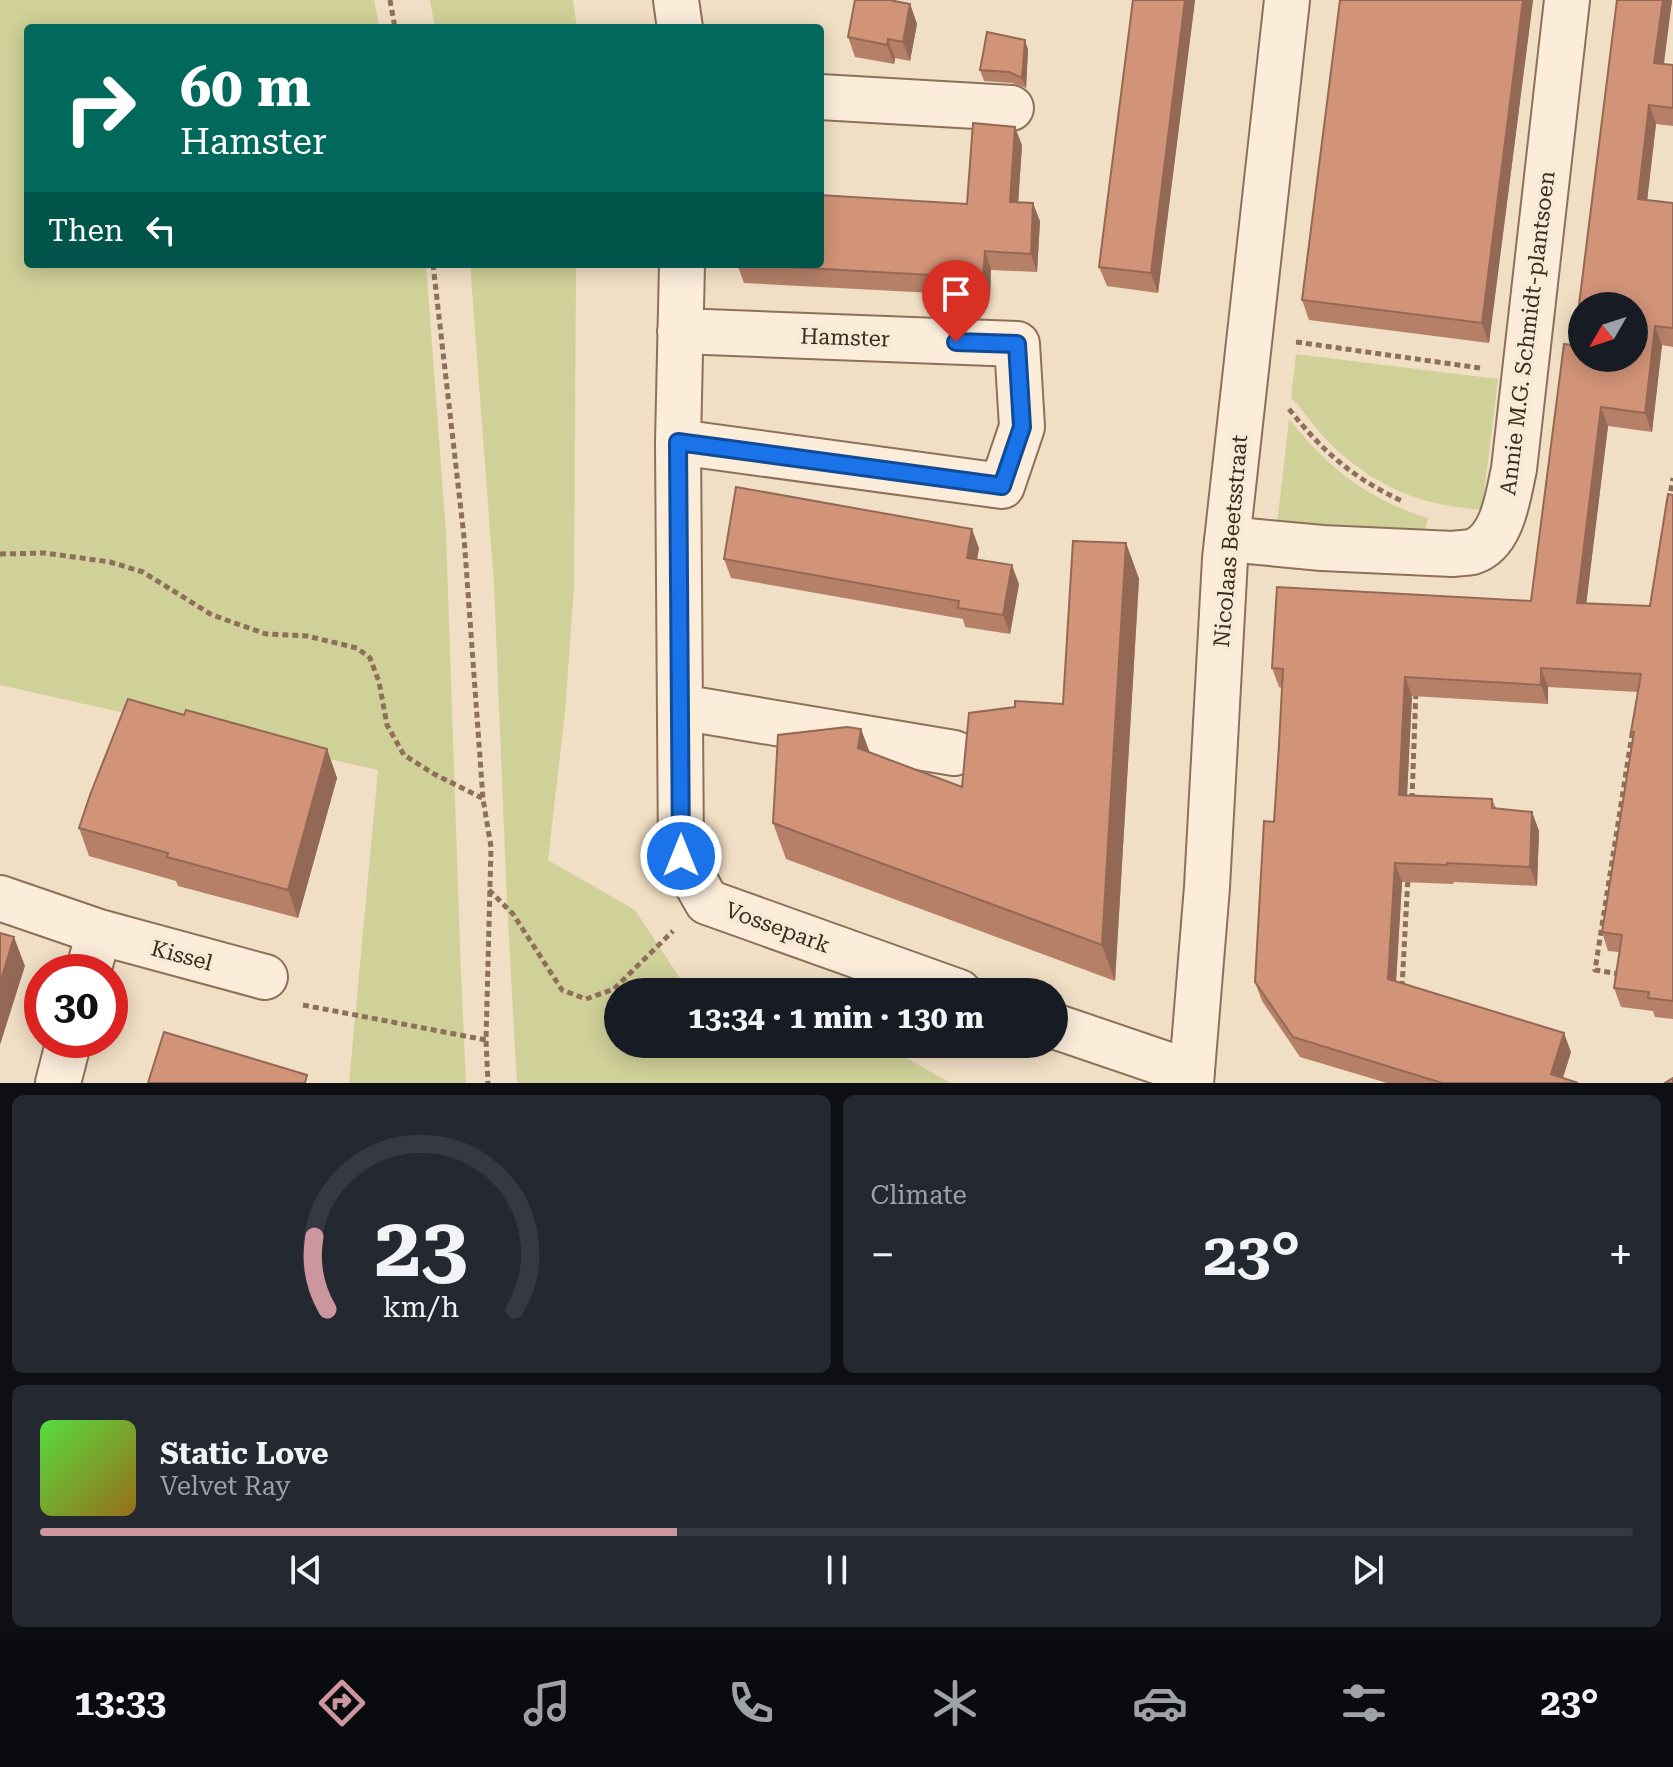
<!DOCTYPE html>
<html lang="en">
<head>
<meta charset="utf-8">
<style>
	:root { --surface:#171b24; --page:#242831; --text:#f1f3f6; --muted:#9ea1a6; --line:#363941; --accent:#cd969f }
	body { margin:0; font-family:"Roboto Serif",serif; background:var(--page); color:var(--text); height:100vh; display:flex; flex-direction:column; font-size:30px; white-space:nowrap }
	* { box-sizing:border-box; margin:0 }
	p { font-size:26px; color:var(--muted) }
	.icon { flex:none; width:44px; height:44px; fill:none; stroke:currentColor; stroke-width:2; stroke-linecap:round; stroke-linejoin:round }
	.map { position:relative; height:1083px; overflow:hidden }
	.drawer { display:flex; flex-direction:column; gap:12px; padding:12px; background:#0d0f14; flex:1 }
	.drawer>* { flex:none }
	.top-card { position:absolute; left:24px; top:24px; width:800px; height:244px; border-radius:8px; box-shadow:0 4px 20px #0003; background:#00695c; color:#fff; overflow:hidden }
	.needle { width:52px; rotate:231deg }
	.buttons { position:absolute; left:1568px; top:292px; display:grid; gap:16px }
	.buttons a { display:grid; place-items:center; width:80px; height:80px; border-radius:50%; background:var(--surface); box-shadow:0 4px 20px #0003; font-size:40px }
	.speed { position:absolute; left:24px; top:954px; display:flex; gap:16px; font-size:40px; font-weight:700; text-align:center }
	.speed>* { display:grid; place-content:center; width:104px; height:104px; border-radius:50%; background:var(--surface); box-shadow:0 4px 20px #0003; line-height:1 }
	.speed .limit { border:12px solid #d22; background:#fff; color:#111 }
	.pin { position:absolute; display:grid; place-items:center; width:68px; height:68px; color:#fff; margin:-82px -34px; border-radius:50% 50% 50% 0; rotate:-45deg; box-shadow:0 0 8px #0007 }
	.pin .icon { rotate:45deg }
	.me { position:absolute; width:88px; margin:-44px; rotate:0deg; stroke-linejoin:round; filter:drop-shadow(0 0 6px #0008) }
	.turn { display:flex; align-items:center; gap:28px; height:168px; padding:0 24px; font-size:36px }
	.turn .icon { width:104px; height:104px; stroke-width:2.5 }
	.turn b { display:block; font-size:56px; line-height:68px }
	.then { display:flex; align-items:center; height:76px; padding:0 24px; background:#0003; gap:16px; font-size:30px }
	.big { font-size:60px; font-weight:700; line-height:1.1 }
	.drawer .card { flex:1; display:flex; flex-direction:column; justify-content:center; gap:12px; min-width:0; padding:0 28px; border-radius:12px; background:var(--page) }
	.drawer .dial { align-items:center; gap:0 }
	.dial svg { height:208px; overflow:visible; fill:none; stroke:var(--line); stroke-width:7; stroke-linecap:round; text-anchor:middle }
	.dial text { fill:var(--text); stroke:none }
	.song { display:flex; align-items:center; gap:24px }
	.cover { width:96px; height:96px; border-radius:12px; background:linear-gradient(135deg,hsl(110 70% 55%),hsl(40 70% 35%)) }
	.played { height:8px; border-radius:4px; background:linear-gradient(90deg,var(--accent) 40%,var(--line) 40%) }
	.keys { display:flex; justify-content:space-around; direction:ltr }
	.heat { display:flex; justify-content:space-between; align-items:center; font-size:44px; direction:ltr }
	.drawer .tiles { flex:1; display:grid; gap:12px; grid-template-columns:1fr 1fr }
	.card:last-child { grid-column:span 2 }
	.trip { position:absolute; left:604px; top:978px; width:464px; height:80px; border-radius:40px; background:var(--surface); box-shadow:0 4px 20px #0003; font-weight:700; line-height:80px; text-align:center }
	.menu { display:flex; height:128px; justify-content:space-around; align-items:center; background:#090b0e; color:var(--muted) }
	.menu .icon { width:56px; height:56px }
	.menu .current { color:var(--accent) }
	.menu b { font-size:36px; color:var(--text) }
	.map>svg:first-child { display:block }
	.green { fill:#d0d198 }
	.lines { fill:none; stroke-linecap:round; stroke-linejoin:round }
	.minor-casing { stroke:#8e705a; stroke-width:48 }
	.path { stroke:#8e705a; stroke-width:5; stroke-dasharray:6 4; stroke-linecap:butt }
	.minor { stroke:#fbedda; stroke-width:44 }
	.wall { fill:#b57f68 }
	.shaded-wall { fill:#936855 }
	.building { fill:#d29479; stroke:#936855; stroke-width:2; fill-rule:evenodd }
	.route-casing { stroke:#114b97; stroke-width:20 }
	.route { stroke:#1a73e8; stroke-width:14 }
	.labels { text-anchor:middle; stroke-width:8; stroke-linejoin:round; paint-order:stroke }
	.street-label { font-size:22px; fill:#3d2a1e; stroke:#f8ead6 }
</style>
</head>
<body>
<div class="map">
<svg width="1673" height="1083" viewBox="0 0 1673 1083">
	<rect width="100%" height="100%" fill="#f1dfc5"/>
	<path class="green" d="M0,0H374L380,28H28V264H426L446,533L461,975L466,1083H349L378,770L0,685Z
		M430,0H573L577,28H435Z
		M470,264H576L574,587L565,712L548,860L635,910L689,992H618V1044H881L951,1083H517L507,903L494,585Z
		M1296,354L1498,379L1482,510C1468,508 1453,507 1439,504C1395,495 1353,469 1323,436C1312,424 1303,409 1291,398Z
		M1289,419C1328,468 1367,499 1428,518L1422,540L1276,533Z"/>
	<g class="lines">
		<g class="minor-casing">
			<path id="minor" d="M676,0L680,28
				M820,97L1011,108
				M682,264L678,442L681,856L707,902L959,992
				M678,442L1002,486L1022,427L1017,344L680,331
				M1227,539L1322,548L1453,554C1459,553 1466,553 1472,552C1503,542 1508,496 1514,469L1567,0
				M680,707L954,753
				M0,898L99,932L265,977
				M88,972L99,932
				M1054,1026L1192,1073
				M58,1083L69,1040
				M1191,1083L1207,887L1225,559L1287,0"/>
		</g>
		<path class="path" d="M390,0L395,28
			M433,264L464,537L483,799L491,847L486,1040L488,1083
			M1296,342L1480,368
			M1289,409C1323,452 1354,479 1404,502
			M1669,501L1673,478
			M0,554L45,553L110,562L143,572L212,615L266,634L307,636L357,648L370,658L379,682L387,725L404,755L434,774L482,798
			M1412,799L1416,689
			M489,890L513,914L562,990L586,999L614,989L673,931
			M1620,974L1595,970L1633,728
			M1402,987L1408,877
			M303,1005L486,1040"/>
		<use href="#minor" class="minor"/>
	</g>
	<path class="wall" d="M1133,0H1195L1158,293L1107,286L1099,267Z
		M1533,0L1489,343L1309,320L1302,300Z
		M1617,0H1672L1664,64L1673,65V126L1656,124L1647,200L1673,203V347L1662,345L1652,432L1608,426L1586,604L1650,606L1673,495V1019L1655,1017L1653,1011L1621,1007L1614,988L1619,952L1608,951L1602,932L1633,738L1631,732L1638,692L1548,687V704L1412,696L1407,796L1492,799L1496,808L1532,812L1539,831L1537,886L1454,882L1453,884L1402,882L1396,982L1571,1052L1563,1078L1578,1083H1387L1300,1057L1262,1001L1255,982L1274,822L1282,688L1279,687L1272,668L1531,601L1574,345Z
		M905,3L910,4L917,24L910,61L895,58L894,64L855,57L848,37Z
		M1025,40L1028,50L1026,88L1012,83L984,81L980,70Z
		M1022,145L1018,202L1040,221L1037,272L991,270L990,296L744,283L737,264L967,204Z
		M1126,543L1139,579L1115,981L786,859L773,823L861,729L870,753L962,787L1063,704Z
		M979,548L977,559L1019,584L1010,634L965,627L963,619L731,578L724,559Z
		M184,715L327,749L337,778L298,918L178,886L176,881L89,856L79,828Z"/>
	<path class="shaded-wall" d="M1185,0H1195L1158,293L1151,273Z
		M1523,0H1533L1489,343L1482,323Z
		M1663,0H1672L1661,82L1654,63Z
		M910,4L917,24L910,61L903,42Z
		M888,39L895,58L894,64L887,45Z
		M1025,40L1028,50L1026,88L1022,78Z
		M1649,105L1656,124L1645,219L1638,199Z
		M1015,127L1022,145L1017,220L1010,202Z
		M1033,203L1040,221L1037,272L1031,254Z
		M985,251L991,270L990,296L983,278Z
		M1655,326L1662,345L1652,432L1645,413Z
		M1601,407L1608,426L1584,622L1577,603Z
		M972,529L979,548L974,577L967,558Z
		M1126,543L1139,579L1115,981L1102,945Z
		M1012,565L1019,584L1010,634L1003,615Z
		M1541,668L1548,687V704L1541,685Z
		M1405,677L1412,696L1406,814L1399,795Z
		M861,729L874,765L858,748Z
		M327,749L337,778L298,918L288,890Z
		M1532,812L1539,831L1537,886L1530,867Z
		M1395,863L1402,882L1395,998L1388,979Z
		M14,937L25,966L0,1045V983Z
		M1564,1033L1571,1052L1561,1083L1551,1074Z"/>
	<path class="building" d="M855,0H895L894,1L910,4L903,42L888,39L887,45L848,37Z
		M1133,0H1185L1151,273L1099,267Z
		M1340,0H1523L1482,323L1302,300Z
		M1617,0H1663L1654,63L1673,65V108L1649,105L1638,199L1673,203V328L1655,326L1645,413L1601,407L1577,603L1650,606L1668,494L1673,495V1001L1648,998L1649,992L1614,988L1622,935L1602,932L1634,732H1631L1641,674L1541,668V685L1405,677L1399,795L1492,799V808L1532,812L1530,867L1447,863V865L1395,863L1388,979L1564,1033L1551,1074L1578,1083H1442L1293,1037L1255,982L1264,821L1274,822L1279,745L1283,669L1272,668L1277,587L1531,601L1564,344L1574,345ZM1582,306H1634V358H1582Z
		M987,32L1025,40L1022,78L1009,72L980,70Z
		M973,123L1015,127L1010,202L1033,203L1031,254L985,251L983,278L737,264H820V195L967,204Z
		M736,487L972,529L967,558L1012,565L1003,615L958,608L959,601L724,559Z
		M1073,541L1126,543L1102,945L773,823L778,735L847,727L861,729L858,748L962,787L969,713L1015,707V701L1063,704Z
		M128,699L184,715L186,710L327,749L288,890L167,857L168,853L79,828L90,795Z
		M0,933L14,937L0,983Z
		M164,1032L307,1075L305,1083H148Z
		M1673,1078V1083H1665Z"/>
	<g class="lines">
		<g class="route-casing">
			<path id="route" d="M681,856L678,442L1002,486L1022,427L1017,344L956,342"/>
		</g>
		<use href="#route" class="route"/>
	</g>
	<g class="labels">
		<g class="street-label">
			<text transform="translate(1527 333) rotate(-83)" y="8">Annie M.G. Schmidt-plantsoen</text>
			<text transform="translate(845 337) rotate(2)" y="8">Hamster</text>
			<text transform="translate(1230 541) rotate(-85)" y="8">Nicolaas Beetsstraat</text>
			<text transform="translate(778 927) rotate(20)" y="8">Vossepark</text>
			<text transform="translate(182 955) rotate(15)" y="8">Kissel</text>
		</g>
	</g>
</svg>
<div class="buttons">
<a><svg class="needle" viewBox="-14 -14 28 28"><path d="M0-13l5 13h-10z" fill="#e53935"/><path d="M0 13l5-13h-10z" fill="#9ea1a6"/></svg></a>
</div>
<div class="speed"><div class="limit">30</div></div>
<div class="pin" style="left:956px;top:342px;background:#d93025"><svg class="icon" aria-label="arrive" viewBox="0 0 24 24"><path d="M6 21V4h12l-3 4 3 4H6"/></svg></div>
<svg class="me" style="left:681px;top:856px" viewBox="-20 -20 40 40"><circle r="17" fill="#1a73e8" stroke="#fff" stroke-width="3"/><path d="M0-11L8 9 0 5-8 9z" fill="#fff"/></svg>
<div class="trip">13:34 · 1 min · 130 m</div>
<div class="top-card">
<div class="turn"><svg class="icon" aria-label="right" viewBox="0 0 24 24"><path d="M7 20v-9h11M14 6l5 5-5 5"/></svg><div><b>60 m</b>Hamster</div></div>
<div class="then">Then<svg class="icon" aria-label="left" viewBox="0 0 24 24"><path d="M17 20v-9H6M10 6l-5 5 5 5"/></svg></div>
</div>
</div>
<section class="drawer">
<div class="tiles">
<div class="card dial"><svg viewBox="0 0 100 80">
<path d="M14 69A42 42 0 1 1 86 69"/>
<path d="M14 69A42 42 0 0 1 9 41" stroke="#cd969f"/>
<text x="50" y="56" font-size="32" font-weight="700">23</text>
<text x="50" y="72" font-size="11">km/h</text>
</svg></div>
<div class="card"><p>Climate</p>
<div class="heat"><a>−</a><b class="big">23°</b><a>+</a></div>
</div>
<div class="card">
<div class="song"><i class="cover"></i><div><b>Static Love</b><p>Velvet Ray</p></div></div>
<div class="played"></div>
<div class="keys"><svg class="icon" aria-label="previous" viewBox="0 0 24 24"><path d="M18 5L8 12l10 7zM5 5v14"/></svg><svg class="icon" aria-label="pause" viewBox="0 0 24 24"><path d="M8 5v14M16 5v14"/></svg><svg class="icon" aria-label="next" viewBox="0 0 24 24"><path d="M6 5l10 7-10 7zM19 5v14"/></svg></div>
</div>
</div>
</section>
<nav class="menu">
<b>13:33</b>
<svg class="icon current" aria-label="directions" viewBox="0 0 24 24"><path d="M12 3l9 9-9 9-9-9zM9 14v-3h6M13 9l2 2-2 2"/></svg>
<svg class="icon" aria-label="music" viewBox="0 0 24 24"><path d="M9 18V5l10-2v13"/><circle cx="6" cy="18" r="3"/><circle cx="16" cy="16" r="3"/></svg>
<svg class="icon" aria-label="phone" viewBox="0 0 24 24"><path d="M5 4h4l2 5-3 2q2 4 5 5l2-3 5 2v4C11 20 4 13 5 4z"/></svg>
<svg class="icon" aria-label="climate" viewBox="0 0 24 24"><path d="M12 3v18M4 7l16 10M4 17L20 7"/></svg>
<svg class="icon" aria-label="car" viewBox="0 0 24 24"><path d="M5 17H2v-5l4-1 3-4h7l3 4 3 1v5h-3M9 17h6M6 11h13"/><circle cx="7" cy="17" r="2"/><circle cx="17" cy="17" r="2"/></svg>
<svg class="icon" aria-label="filters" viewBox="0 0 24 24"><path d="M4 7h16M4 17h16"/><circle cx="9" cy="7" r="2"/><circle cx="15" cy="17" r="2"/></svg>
<b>23°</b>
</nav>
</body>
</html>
